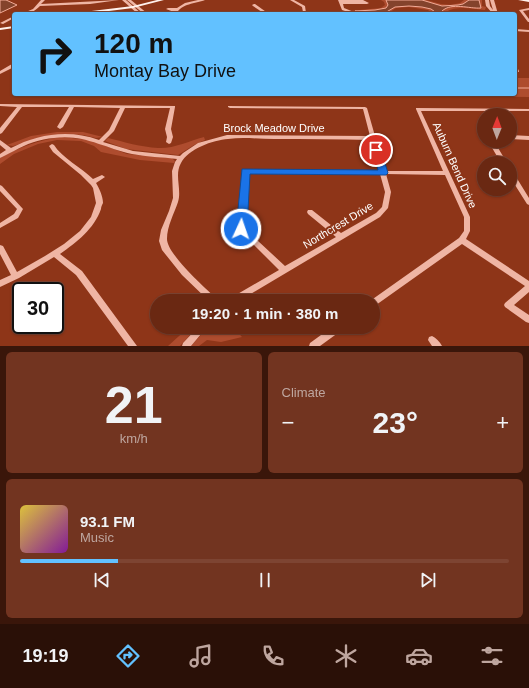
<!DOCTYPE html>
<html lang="en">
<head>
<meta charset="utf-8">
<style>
	:root { --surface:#6a2812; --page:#723420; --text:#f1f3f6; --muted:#bea69f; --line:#7d4432; --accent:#62c1ff }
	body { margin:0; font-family:Helvetica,sans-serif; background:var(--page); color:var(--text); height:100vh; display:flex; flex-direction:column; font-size:15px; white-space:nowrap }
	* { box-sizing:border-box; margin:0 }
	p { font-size:13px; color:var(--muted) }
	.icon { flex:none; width:22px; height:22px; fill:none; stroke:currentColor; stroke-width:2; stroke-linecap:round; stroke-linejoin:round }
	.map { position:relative; height:346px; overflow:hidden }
	.details { display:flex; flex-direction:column; gap:6px; padding:6px; background:#3a160a; flex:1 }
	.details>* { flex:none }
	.hud { position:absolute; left:12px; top:12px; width:505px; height:84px; border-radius:4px; box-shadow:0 1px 3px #0004,0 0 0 1px var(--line); background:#62c1ff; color:#111; overflow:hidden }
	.needle { width:26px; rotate:1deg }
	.tools { position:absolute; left:477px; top:108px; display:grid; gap:8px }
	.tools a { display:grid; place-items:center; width:40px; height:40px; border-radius:50%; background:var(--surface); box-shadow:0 1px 3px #0004,0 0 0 1px var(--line); font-size:20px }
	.speed { position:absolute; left:12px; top:282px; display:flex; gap:8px; font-size:20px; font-weight:700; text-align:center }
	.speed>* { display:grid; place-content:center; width:52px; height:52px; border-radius:50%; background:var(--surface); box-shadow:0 1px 3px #0004,0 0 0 1px var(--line); line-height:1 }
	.speed .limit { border:2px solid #111; border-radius:6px; background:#fff; color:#111 }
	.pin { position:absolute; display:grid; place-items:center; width:34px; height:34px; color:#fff; margin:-17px; border:2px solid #fff; border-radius:50%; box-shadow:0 1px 4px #0007 }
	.me { position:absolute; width:44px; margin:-22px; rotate:3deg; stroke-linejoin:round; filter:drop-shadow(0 0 3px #0008) }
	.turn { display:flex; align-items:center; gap:14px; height:84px; padding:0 16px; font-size:18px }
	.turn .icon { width:52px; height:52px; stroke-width:2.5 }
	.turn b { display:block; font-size:28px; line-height:34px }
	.big { font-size:30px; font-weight:800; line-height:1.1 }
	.details .card { flex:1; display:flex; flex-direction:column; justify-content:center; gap:6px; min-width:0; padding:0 14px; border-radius:6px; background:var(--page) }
	.details .dial { align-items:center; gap:0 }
	.dial b { font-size:52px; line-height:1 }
	.song { display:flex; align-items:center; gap:12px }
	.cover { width:48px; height:48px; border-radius:6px; background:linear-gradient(135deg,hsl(50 70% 55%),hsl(290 70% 35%)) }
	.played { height:4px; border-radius:2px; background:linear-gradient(90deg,var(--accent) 20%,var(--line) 20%) }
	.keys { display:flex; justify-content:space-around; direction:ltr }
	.heat { display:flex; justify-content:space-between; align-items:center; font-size:22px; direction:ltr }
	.details .tiles { flex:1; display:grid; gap:6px; grid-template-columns:1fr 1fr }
	.card:last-child { grid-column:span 2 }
	.trip { position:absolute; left:150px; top:294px; width:230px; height:40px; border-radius:20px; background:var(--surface); box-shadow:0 1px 3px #0004,0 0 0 1px var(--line); font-weight:800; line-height:40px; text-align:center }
	.tab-bar { display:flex; height:64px; justify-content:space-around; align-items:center; background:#2a1007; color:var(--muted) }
	.tab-bar .icon { width:28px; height:28px }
	.tab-bar .on { color:var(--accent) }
	.tab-bar b { font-size:18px; color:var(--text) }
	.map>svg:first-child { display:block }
	.green { fill:#ae4c2e }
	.water { fill:#84432c; stroke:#f1aa96 }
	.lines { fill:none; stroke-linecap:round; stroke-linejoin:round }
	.stream { stroke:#f1aa96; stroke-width:1 }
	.minor { fill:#efb5a4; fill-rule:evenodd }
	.major { fill:#fff1ec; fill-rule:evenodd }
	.route { fill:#1a73e8; stroke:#114b97 }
	.labels { text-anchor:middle; stroke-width:4; stroke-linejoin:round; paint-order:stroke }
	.street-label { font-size:11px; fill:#fff; stroke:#8e3518 }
</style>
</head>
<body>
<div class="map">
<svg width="529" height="346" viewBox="0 0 529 346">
	<rect width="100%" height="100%" fill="#8e3518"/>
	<path class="green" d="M381,0H426L441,4L451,5L460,3L464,0H482V6L486,7L485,10C473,9 457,5 446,12L447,14H433L428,10L409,7L396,8L387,14H362L349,11L381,8L385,5L384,2Z
		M515,78H529V97L278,94H515Z
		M57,132H83L103,137L96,138L83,135L66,134L33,140L13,146L7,145L31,136Z
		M62,137L90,140L127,154L172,158L175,161L174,163L140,160L101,152L94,146L81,141L57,140L38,144L14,154L0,164V158C20,147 39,140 62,137Z
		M204,137L205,140L194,145L178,155L126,149L105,141L108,138C124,142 141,147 158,148C173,149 189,141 204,137Z
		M189,327H197L180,346H168Z
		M208,327H233L242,337L221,342L207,340L199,346H191Z"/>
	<path class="water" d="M0,0H6L17,5L0,13Z
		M386,0H422L442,6L458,5L463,4L469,0H479L481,8C469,9 452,2 442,11L443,14H438L431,9L422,7L409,6L395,7L383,14H371L355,11L375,10L386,8L388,5Z"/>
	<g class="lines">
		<path class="stream" d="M515,88H529"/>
		<path class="minor" d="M41,0H45L41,4L119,0L90,4L40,6C34,12 29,14 21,14L33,9Z
			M122,0H126L142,14H138Z
			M127,0H131L148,14H144Z
			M198,0H205C195,4 182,3 176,14H172L174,12L166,9L168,8H177L185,3Z
			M290,0H294L305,6L306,13L305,14H301L303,12L302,7Z
			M338,0H363L369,3L367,4H343L344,8L359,14H354L342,10Z
			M485,0H489L490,6L493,10L490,0H494L498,14H493L486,6Z
			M254,4H255L269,14H265L253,6L252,5Z
			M529,8V10L523,11L529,19V22H528L519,10Z
			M216,12L221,14H215L214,13Z
			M409,13H415L417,14H407Z
			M14,16V18L3,24L0,23Z
			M515,29L529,30V32L515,31Z
			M12,64H14V67L0,74V71Z
			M515,67H517L519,71V72L515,71Z
			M0,104L175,106V107L171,129L173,137L171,143L169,144L166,142L167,137L165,129L170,108H125L114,131L103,142L133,151L180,156L183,153L198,143L227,135L370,136L363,109L230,108L228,107V106L365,107L367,108L385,171H443L416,109V108L529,109V111H421L470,217V231L466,239L529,281V292L514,305L529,315V323L526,322L505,307L504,305L505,303L525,286L462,244L376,305L373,306V301H370L459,238L464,231V217L445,175L386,174L391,192L388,208L380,217L239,301H228L229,299L279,270L238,229L242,171L243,170L379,171L371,140C338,139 306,139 274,139C259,139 243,137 228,139C213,140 188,149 181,163C174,175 182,189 178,202C174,214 167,226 167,239C167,254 205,288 217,299L218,301H209L182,275L162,250L159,241L161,230L169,211L173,198L172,171L175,162L177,159C162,157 147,157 132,154C104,148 84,134 54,138C40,139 26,144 14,151C9,153 5,156 0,158V154L6,150L0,145V140L11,148C38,134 69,129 99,140L109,130L120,108L74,107L63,127L60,129L57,127L69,107H22L2,133L0,134V128L17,107L0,106ZM248,173L380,174L385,192L382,207L376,213L341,233L312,210H308L307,212L308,214L336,237L285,266L244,228Z
			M510,135L529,136V140L510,139Z
			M488,141H494L507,163H501Z
			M52,144L54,145C62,158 81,167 93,179L102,175L105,177L96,183C99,188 103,196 103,203C102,205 101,207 101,209C94,229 77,242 60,254L82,271L137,346H128L76,275L54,257L19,278L0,287V280L11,275L0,254V245L3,246L17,272L45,256L64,244L80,231L91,217L96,203L93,188L91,185L81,175L53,152L49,146Z
			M510,170L513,172L529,198V205L527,204L510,177Z
			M0,185L2,186L23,209L18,218L0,228V223L14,214L17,209L0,191Z
			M198,327H207L191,346H182L183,343Z
			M332,327H343L342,330L320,346H309L310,343Z
			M432,336C436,338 440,342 442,346H432L428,340L429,337Z"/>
		<path class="major" d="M157,0H164L133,8L85,14H73L75,13L133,6Z
			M518,0H529V2Z
			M14,26V28L0,30V28Z"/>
	</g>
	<path class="route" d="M376,147L381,150L388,173L386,175L250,174L247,229L245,231H238L236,229L242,169L378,170L372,150Z"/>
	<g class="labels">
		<g class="street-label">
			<text x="274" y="132">Brock Meadow Drive</text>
			<text transform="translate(455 165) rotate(66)" y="4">Auburn Bend Drive</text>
			<text transform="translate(338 225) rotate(-31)" y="4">Northcrest Drive</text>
		</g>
	</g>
</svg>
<div class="tools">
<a><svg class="needle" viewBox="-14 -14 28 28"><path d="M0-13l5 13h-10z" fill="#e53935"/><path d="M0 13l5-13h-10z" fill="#bea69f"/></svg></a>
<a><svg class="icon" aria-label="search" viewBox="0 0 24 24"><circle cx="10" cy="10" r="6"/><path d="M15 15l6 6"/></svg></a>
</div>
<div class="speed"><div class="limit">30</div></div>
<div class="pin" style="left:376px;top:150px;background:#d93025"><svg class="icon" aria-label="arrive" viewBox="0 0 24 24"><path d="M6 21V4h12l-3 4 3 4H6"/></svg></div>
<svg class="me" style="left:241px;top:229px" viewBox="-20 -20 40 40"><circle r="17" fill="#1a73e8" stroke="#fff" stroke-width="3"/><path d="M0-11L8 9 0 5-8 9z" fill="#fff"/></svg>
<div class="trip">19:20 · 1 min · 380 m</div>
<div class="hud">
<div class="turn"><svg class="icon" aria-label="right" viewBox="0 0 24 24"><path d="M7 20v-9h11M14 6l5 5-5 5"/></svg><div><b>120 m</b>Montay Bay Drive</div></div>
</div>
</div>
<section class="details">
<div class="tiles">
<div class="card dial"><b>21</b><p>km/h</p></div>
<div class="card"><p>Climate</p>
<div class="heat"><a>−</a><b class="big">23°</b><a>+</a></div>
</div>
<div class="card">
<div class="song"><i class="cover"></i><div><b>93.1 FM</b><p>Music</p></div></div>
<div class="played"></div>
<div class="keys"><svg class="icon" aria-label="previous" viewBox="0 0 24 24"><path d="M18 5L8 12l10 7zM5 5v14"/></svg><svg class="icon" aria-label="pause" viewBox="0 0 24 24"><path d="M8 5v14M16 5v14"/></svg><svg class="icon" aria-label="next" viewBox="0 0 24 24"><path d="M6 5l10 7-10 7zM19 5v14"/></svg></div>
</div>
</div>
</section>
<nav class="tab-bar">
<b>19:19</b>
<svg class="icon on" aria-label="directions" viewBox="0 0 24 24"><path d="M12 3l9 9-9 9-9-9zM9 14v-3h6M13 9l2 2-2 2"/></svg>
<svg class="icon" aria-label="music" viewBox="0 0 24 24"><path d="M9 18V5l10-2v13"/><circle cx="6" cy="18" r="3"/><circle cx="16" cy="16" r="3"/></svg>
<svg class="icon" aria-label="phone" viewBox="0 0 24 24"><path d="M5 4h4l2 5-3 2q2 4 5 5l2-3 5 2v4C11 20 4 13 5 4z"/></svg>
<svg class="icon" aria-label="climate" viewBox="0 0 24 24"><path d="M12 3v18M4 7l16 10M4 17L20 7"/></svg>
<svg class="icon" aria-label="car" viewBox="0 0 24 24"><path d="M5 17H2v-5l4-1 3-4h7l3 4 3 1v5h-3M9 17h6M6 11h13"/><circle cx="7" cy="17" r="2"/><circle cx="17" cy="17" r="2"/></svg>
<svg class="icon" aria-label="filters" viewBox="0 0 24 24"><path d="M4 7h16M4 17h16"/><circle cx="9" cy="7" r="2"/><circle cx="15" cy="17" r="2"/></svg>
</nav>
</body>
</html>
